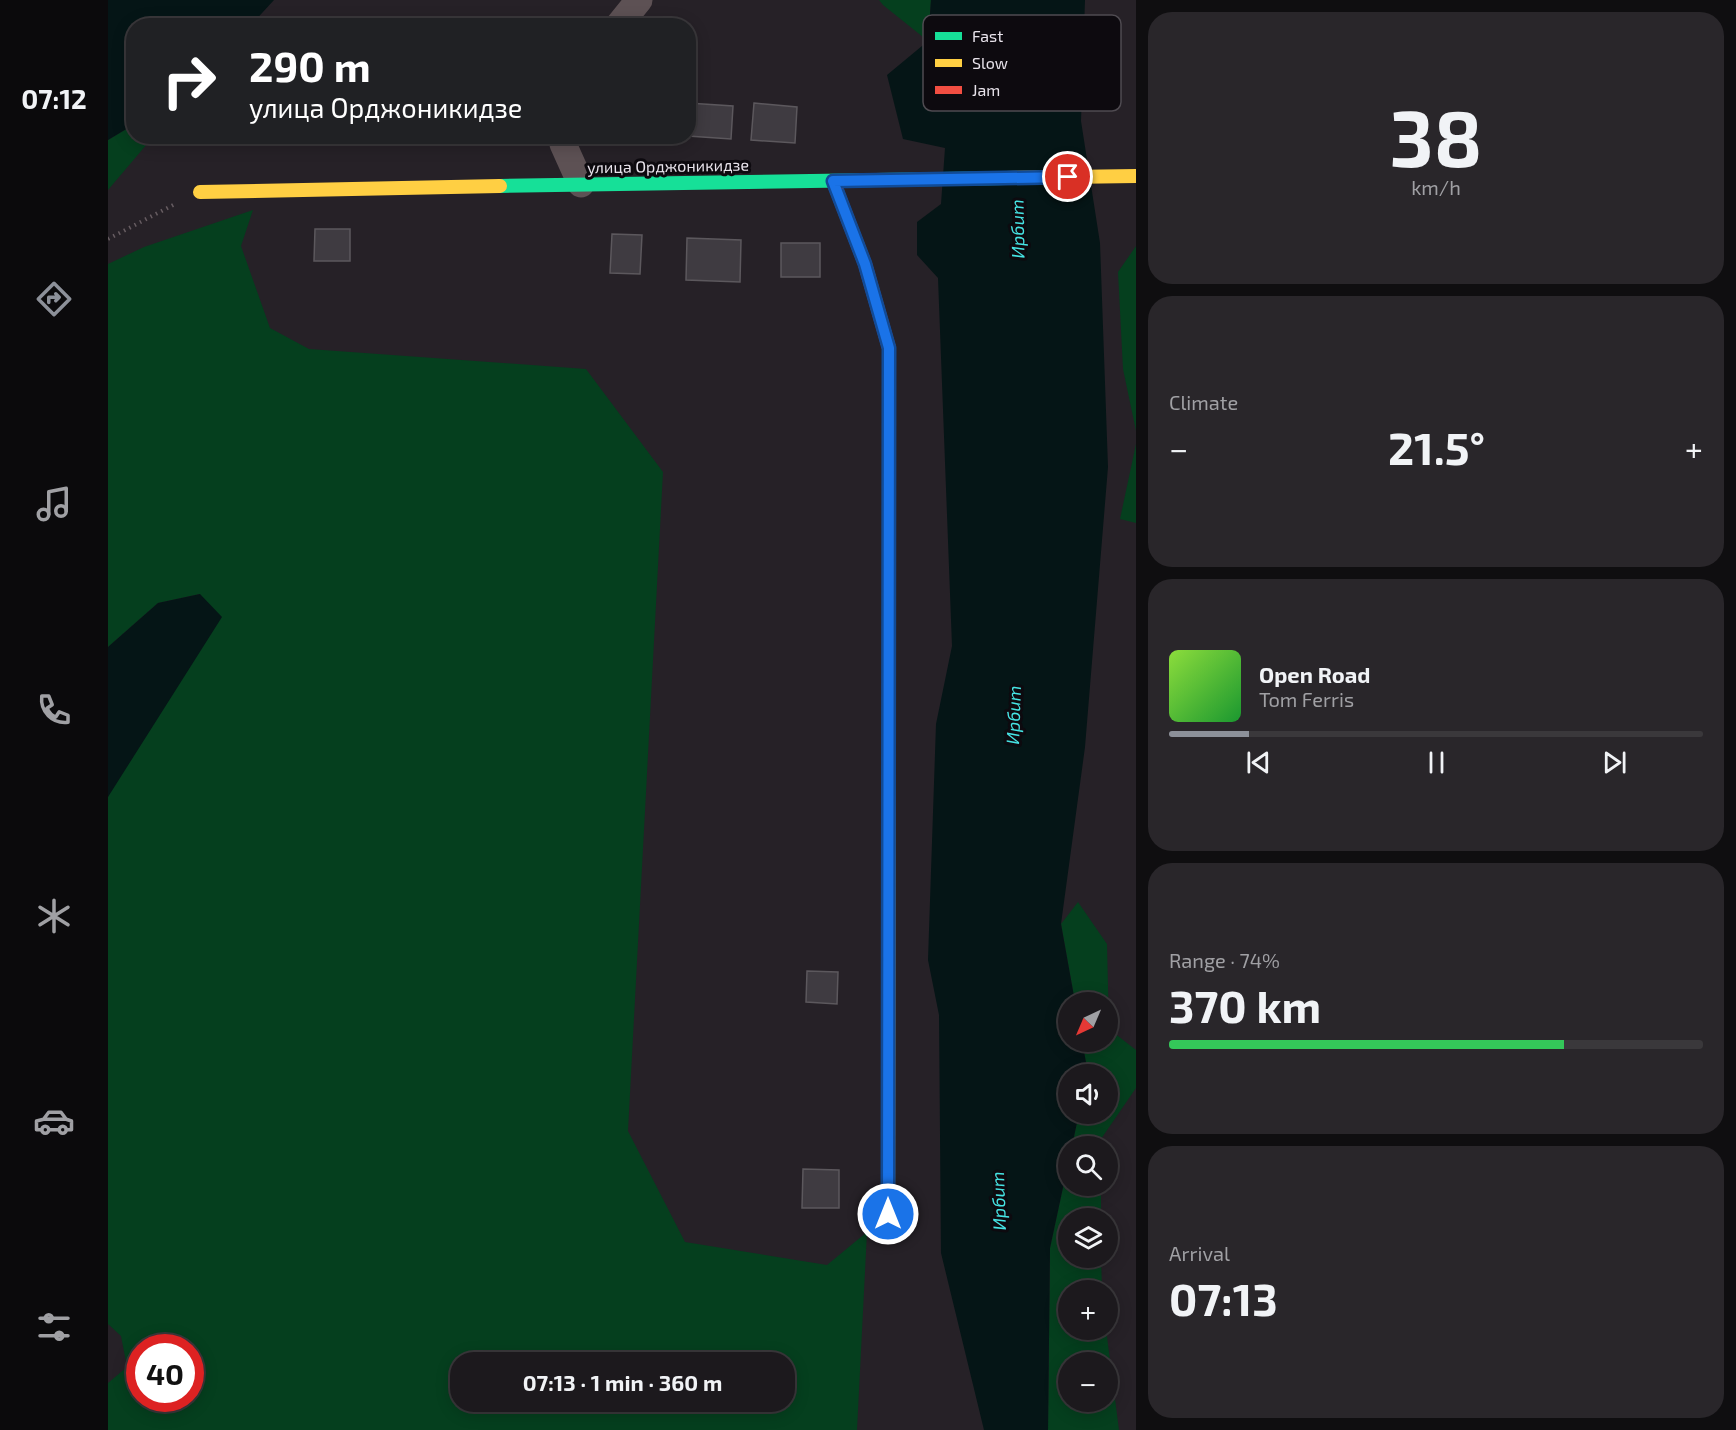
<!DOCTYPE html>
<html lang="en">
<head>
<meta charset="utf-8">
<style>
	:root { --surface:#1c191d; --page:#29262a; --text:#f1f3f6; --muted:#a0a0a4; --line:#3a383b; --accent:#8c9099 }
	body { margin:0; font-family:"Exo 2",sans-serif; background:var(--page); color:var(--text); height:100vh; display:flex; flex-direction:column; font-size:22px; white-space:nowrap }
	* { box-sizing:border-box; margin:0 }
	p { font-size:20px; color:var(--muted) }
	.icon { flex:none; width:33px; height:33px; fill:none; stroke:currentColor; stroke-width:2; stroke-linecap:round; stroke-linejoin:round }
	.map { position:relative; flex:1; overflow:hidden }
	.panel { display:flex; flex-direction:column; gap:12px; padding:12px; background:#0f0e10; width:600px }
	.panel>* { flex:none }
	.hud { position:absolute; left:18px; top:18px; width:570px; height:126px; border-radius:24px; box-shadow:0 3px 15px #0003,0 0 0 2px var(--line); background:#202124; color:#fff; overflow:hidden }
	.needle { width:39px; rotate:224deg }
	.fabs { position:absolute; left:950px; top:992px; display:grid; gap:12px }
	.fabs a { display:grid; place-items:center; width:60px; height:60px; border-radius:50%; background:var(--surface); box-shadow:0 3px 15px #0003,0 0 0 2px var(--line); font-size:30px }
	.speed { position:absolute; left:18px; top:1334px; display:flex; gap:12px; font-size:30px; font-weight:700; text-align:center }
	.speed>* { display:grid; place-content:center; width:78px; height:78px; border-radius:50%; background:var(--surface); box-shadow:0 3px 15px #0003,0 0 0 2px var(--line); line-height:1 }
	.speed .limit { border:9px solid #d22; background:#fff; color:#111 }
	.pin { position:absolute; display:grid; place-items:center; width:51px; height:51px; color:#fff; margin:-26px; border:3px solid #fff; border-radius:50%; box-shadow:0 2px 6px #0007 }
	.me { position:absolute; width:66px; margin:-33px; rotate:0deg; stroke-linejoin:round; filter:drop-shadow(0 0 4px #0008) }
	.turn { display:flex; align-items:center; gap:21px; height:126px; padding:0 24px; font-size:27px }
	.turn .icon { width:78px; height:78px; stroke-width:2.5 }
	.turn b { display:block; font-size:42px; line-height:51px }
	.big { font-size:45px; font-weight:700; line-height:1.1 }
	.panel .tile { flex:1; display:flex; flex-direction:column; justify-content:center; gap:9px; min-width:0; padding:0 21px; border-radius:24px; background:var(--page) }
	.panel .dial { align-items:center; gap:0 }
	.dial b { font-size:78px; line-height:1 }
	.song { display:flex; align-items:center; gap:18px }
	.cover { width:72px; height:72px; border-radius:9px; background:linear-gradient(135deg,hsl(90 70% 55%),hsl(130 70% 35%)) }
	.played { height:6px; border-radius:3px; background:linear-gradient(90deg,var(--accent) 15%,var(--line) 15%) }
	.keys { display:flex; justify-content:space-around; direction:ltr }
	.heat { display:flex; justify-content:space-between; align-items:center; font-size:33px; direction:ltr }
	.charge { height:9px; border-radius:4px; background:linear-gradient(90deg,#34c759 74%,var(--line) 0) }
	.trip { position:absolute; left:342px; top:1352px; width:345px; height:60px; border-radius:24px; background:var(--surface); box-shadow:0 3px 15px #0003,0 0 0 2px var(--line); font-weight:700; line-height:60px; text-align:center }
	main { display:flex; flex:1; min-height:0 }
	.menu { display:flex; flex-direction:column; width:108px; justify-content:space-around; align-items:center; background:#0b0a0c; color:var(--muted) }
	.menu .icon { width:42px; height:42px }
	.menu .selected { color:var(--accent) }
	.menu b { font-size:27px; color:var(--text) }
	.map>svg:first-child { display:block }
	.green { fill:#053f1e; fill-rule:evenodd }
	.water { fill:#051516 }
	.building { fill:#3f3b41; stroke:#5c585d; stroke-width:1.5 }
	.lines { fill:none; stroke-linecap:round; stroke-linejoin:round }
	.path { stroke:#665c61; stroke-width:4; stroke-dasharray:1.5 4.5; stroke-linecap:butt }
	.street { stroke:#5d5154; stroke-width:27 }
	.fast { stroke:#16e098; stroke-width:14 }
	.slow { stroke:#ffcf43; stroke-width:14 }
	.jam { stroke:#f24e42; stroke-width:14 }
	.route-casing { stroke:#114b97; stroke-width:15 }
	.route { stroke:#1a73e8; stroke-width:10 }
	.labels { text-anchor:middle; stroke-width:6; stroke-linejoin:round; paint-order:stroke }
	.street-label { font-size:16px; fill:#e8e3eb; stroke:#0d0a0f }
	.water-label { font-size:18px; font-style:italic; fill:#46e4e4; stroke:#0d0a0f }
	.key { fill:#0d0a0f; stroke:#4f4b51; stroke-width:1.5 }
	.key-label { font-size:16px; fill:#e8e3eb }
</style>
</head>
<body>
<main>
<nav class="menu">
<b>07:12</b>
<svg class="icon selected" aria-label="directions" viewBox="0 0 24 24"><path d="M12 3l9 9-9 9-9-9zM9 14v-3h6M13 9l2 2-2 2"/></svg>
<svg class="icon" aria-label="music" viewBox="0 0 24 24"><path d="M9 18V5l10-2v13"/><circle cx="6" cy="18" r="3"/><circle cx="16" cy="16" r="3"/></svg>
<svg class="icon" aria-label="phone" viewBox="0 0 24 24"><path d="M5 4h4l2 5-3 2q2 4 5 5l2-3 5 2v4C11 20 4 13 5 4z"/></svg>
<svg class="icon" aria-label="climate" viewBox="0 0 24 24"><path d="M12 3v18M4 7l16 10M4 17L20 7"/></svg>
<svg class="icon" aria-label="car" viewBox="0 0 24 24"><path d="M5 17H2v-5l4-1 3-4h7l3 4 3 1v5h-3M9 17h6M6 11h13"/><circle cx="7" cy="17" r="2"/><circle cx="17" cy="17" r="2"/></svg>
<svg class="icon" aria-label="filters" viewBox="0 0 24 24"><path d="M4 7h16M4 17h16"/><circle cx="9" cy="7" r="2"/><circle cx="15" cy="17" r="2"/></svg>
</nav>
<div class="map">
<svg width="1028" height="1430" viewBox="0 0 1028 1430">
	<rect width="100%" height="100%" fill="#262127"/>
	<path class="green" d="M771,0H823L820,41L775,5Z
		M25,125L26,136L45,137L0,190V140Z
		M145,210L133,246L162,328L201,349L478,369L555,472L520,1131L577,1242L719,1265L759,1232L749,1430H0V1383L19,1367L13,1336L0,1324V797L92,594L50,603L0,647V264L36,247ZM32,1347H82V1398H32ZM352,1362H676V1401H352Z
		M1028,246V431L1015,369L1010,272Z
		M1028,444V523L1012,519Z
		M970,902L999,944L1001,1029L1028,1050V1088L993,1139V1146H964L971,1113H999V1074H980L974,1041H999V1002H967L953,924Z
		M960,1164V1185H993V1218H960V1257H993L994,1290H960V1329H998L1011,1430H940L942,1248ZM960,1362H999V1401H960Z"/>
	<path class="water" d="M0,0H166L143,25L26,26L25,125L0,140Z
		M823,0H977L973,121L992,243L1000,467L977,747L953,924L967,1002H960V1041H974L980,1073L960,1074V1113H971L964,1146H960V1164L942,1248L940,1430H876L833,1253L831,1015L820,960L828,724L844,646L830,278L809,255V222L833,204L837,148L795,139L779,75L820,41Z
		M92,594L114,617L0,797V647L50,603Z"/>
	<path class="building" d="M580,103L625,106L623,139L580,136Z
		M646,103L689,107L687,143L643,140Z
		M207,229H242V261H206Z
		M504,234L534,235L532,274L502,273Z
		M579,238L633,240L632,282L578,280Z
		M673,243H712V277H673Z
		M699,971L730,972L729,1004L698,1002Z
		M695,1169L731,1170V1208H694Z"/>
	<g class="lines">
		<path class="path" d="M0,239L69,203"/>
		<path class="street" d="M510,26L531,0
			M456,136L455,144L473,184"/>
		<path class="fast" d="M392,186L898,178
			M781,718V359"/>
		<path class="slow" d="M898,178L1028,176
			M92,192L392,186
			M780,1237L781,718"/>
		<path class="jam" d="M725,181L757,264L781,348V359"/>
	</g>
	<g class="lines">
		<g class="route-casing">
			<path id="route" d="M780,1214L781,348L757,264L725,181L960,177"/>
		</g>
		<use href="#route" class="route"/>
	</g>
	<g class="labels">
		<g class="street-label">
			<text transform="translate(560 166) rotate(-1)" y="6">улица Орджоникидзе</text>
		</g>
		<g class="water-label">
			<text transform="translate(910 229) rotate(-91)" y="6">Ирбит</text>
			<text transform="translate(906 715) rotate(-88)" y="6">Ирбит</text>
			<text transform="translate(891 1201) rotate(-92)" y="6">Ирбит</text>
		</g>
	</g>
	<rect x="815" y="15" width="198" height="96" rx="9" class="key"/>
	<rect x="827" y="32" width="27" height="8" fill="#16e098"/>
	<rect x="827" y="59" width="27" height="8" fill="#ffcf43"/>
	<rect x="827" y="86" width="27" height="8" fill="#f24e42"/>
	<g class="key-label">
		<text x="864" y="42">Fast</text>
		<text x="864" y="69">Slow</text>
		<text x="864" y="96">Jam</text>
	</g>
</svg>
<div class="fabs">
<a><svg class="needle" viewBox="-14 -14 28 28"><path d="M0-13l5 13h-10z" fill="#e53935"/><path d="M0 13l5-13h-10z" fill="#a0a0a4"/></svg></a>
<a><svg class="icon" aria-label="sound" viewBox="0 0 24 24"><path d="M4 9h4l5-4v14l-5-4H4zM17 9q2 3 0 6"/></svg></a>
<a><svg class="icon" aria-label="search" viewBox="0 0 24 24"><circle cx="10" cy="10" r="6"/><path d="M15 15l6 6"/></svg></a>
<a><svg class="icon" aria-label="layers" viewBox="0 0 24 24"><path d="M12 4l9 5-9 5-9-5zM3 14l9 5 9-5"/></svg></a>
<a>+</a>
<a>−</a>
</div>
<div class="speed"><div class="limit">40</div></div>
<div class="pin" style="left:960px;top:177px;background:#d93025"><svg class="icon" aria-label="arrive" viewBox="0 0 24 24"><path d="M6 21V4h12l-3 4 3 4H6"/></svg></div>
<svg class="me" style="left:780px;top:1214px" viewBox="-20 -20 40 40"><circle r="17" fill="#1a73e8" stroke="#fff" stroke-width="3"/><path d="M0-11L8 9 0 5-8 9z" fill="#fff"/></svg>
<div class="trip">07:13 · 1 min · 360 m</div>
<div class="hud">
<div class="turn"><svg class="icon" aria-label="right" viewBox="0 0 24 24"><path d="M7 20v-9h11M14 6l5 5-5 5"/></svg><div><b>290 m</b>улица Орджоникидзе</div></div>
</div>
</div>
<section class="panel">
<div class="tile dial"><b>38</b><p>km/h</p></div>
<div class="tile"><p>Climate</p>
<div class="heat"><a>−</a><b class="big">21.5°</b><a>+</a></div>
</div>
<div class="tile">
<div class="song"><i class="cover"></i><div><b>Open Road</b><p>Tom Ferris</p></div></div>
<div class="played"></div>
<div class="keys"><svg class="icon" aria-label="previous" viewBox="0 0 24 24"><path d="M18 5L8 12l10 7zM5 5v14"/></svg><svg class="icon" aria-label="pause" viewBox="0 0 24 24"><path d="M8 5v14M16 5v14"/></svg><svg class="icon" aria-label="next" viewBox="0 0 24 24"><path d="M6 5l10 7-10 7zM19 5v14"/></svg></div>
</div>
<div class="tile"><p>Range · 74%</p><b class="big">370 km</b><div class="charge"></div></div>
<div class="tile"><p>Arrival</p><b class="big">07:13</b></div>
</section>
</main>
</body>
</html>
